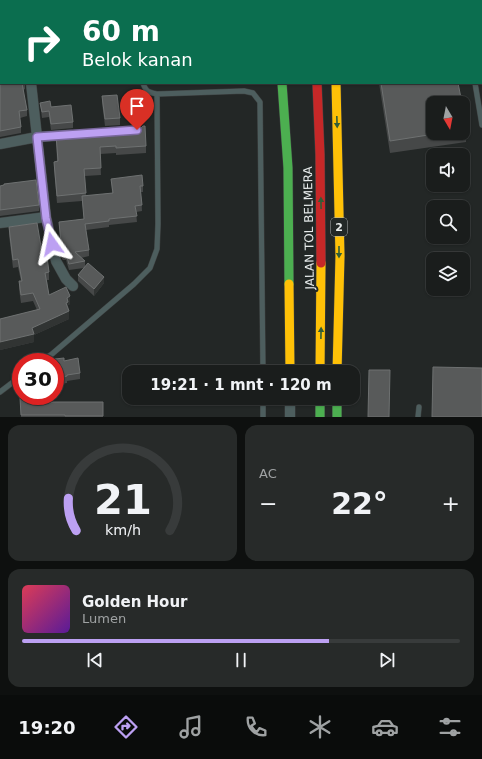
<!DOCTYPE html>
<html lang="id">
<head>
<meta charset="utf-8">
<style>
	:root { --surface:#1a1d1c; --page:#272a29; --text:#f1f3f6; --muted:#9fa2a3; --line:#383b3b; --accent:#bca0f2 }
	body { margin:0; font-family:"DejaVu Sans",sans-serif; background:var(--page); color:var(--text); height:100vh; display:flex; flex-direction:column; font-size:15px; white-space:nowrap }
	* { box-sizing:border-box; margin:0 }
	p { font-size:13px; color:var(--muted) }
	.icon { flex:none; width:22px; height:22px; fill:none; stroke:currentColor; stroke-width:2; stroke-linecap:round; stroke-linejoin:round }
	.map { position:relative; height:417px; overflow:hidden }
	.sheet { display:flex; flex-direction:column; gap:8px; padding:8px; background:#0e100f; flex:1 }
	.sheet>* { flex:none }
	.hud { position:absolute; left:0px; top:0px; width:482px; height:84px; box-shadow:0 1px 3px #0004,0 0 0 1px var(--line); background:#0b6e4f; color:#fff; overflow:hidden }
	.needle { width:26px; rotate:170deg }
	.tools { position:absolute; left:426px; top:96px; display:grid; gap:8px }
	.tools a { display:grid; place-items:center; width:44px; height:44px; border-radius:8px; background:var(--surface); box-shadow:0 1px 3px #0004,0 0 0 1px var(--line); font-size:20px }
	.speed { position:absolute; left:12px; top:353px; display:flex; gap:8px; font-size:20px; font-weight:700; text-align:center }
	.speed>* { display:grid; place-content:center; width:52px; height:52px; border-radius:50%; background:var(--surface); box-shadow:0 1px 3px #0004,0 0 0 1px var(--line); line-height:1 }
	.speed .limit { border:6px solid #d22; background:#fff; color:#111 }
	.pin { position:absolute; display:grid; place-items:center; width:34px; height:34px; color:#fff; margin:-41px -17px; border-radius:50% 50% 50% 0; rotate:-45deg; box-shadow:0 0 4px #0007 }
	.pin .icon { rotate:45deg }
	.me { position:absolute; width:44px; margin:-22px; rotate:348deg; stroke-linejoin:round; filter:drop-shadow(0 0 3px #0008) }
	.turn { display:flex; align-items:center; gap:14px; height:84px; padding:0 16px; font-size:18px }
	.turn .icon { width:52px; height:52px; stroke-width:2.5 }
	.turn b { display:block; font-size:28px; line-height:34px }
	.big { font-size:30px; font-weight:700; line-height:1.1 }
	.sheet .widget { flex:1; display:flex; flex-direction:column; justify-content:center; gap:6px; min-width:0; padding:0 14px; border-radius:12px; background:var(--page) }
	.sheet .dial { align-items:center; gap:0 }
	.dial svg { height:104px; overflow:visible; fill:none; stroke:var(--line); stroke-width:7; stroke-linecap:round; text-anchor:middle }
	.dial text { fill:var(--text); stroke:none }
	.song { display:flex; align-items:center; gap:12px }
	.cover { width:48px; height:48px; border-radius:6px; background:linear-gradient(135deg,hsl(350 70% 55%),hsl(270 70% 35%)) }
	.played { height:4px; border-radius:2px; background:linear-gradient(90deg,var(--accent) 70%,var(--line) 70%) }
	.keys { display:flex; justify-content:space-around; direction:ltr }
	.heat { display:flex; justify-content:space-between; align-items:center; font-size:22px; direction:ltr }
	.sheet .tiles { flex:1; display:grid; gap:8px; grid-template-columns:1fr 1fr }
	.widget:last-child { grid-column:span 2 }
	.trip { position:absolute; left:122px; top:365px; width:238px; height:40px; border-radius:12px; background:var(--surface); box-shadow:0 1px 3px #0004,0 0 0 1px var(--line); font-weight:700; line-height:40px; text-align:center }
	.tabs { display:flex; height:64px; justify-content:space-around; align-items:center; background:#0a0c0b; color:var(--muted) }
	.tabs .icon { width:28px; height:28px }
	.tabs .current { color:var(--accent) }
	.tabs b { font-size:18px; color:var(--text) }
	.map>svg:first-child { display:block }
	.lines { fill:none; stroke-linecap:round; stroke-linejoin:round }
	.lane-casing { stroke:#3f4242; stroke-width:6 }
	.street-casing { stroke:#3f4242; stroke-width:11 }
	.fast-casing { stroke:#3f4242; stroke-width:10 }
	.slow-casing { stroke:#3f4242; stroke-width:10 }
	.jam-casing { stroke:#3f4242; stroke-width:10 }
	.lane { stroke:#4d5e5e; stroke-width:5 }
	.street { stroke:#4d5e5e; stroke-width:10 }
	.fast { stroke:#4caf50; stroke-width:9 }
	.slow { stroke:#ffc107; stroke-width:9 }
	.jam { stroke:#c62828; stroke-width:9 }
	.wall { fill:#464848 }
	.shaded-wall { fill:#313433 }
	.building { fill:#585a5a; stroke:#6e7171 }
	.oneway { fill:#335e37 }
	.route-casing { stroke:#7a689d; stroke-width:10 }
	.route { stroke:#bca0f2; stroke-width:7 }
	.labels { text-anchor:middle; stroke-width:4; stroke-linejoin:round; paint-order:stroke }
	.shield { fill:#222827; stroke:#adb1b1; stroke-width:1 }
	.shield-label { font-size:11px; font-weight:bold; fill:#e8ecec }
	.street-label { font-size:12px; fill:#e8ecec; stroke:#222827 }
</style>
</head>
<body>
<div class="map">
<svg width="482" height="417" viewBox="0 0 482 417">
	<rect width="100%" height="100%" fill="#232726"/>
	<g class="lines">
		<g class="lane-casing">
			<path id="lane" d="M100,0V1
				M462,0V1
				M143,83C146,92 148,92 157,94L244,91L253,93L260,102L263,372
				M475,83L482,125
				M40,362L52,354L134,284L150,268L157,249L158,224L157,94
				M0,392L21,376
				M263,398V417
				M418,417L419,407"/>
		</g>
		<g class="street-casing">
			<path id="street" d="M20,0V1
				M277,0V1
				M31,83L46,217L56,261L66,279L73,286
				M0,144L37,137L70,135
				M0,223L46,217
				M290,398V417"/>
		</g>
		<g class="fast-casing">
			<path id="fast" d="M282,83L288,168L289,284
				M320,398V417
				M337,398V417"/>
		</g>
		<g class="slow-casing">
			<path id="slow" d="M314,0V1
				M336,83L340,256L337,372
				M289,284L290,372
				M320,372L321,263"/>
		</g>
		<g class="jam-casing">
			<path id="jam" d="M332,0V1
				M317,83L320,155L321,263"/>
		</g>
		<use href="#lane" class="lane"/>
		<use href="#street" class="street"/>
		<use href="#fast" class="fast"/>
		<use href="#slow" class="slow"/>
		<use href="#jam" class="jam"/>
	</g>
	<path class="wall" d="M0,0L1,1V8H0Z
		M474,0H482V59L481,51V1H474Z
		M0,14H1V62H0Z
		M0,68L25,83V89L23,90L27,110V116L20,118L21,127V133L0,137Z
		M150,83H170L150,85Z
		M379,83H458L433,133H463V113L466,129V142L390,153Z
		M102,96L120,118V125L105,126L102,103Z
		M40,103L51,107L73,122V128L51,130L49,117L42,118Z
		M56,135L146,146V153L116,155V153L100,154L101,175L85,176L86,196L112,193L111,179L143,186V192H141L142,211L136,212L137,222L109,225V227L86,230L89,250V256L81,258L85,261V266L104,283L94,296L78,281V275L84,268L69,270L66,260H63L62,259L59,228V222L84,219L82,201L57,203L54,169V162L57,161Z
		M0,186L39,205V211L0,216Z
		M9,227L43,258L49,272V280H47L49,295L70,304L68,305L69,319L34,335V342L0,350V319L37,310L33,301L21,303L19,289V281H21L18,267L13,268L9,235Z
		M55,359L64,361L80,373V379L67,381V383L59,384L55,366Z
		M20,398L51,402H103V417H21Z
		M175,398H202V402L175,404Z"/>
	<path class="shaded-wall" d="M104,277V283L94,296V289Z
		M70,296V304L68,305V310L66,303L67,298Z
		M69,311V319L34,335V342L0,350V342L32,328Z"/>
	<path class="building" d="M0,0H16V1H0Z
		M34,0H82V1H34Z
		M108,0H123V1H108Z
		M379,0H446V1H379Z
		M476,0H482V46L481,39V1H476Z
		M0,14H1V55H0Z
		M0,68H1V83H24H22L27,110L19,111L21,127L0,131Z
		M381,83H458L462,103H433V133H441L390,141Z
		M117,95L120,118L105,119L102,96Z
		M50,101L51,107L71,105L73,122L51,124L49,111L42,112L40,103Z
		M463,113L466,129L463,130Z
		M143,126H145L146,146L116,148V146L100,147L101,168L84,169L86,193L57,196L54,162L58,161L56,135L137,130L140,129Z
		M142,175L143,186H140L142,205L135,206L137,216L109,219V221L85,224L89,250L75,252L85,261L69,264L66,254H63L62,253L59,222L84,219L82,196L113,193L111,179Z
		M36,180L39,205L0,210V186L4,185V184Z
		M37,223L43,258L47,257L49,272L45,273L49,295L66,287L70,296L67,298L68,302L66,303L69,311L32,328L34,334L0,342V319L40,309L33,293L21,295L19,281H22L18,259L13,260L9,227Z
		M88,263L104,277L94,289L78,275Z
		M64,358V361L78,358L80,373L67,375V376L59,378L55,359Z
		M433,367L482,368V417H432Z
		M369,370H390L389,417H368Z
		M20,398H51V402H103V416H65V415H21Z"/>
	<defs><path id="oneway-solid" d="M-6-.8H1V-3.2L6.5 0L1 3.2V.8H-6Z"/></defs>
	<g class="oneway">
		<use href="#oneway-solid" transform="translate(337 122) rotate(88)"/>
		<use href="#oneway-solid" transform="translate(321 203) rotate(-91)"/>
		<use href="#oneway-solid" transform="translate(339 252) rotate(90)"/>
		<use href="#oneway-solid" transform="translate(321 333) rotate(-89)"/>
	</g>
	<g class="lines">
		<g class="route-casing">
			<path id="route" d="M52,244L46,218L37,137L137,130"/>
		</g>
		<use href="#route" class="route"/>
	</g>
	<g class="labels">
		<rect class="shield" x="331" y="218" width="16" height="18" rx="3"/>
		<g class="shield-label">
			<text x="339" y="231">2</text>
		</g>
		<g class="street-label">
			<text transform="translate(309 228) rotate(-91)" y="4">JALAN TOL BELMERA</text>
		</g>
	</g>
</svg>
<div class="tools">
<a><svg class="needle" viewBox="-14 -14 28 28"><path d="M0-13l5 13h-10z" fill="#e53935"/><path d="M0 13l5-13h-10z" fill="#9fa2a3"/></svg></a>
<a><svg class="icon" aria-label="sound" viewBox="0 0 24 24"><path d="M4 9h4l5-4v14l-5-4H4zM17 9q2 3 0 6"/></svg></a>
<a><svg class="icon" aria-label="search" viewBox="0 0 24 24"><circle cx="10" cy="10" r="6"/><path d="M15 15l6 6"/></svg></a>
<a><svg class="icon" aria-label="layers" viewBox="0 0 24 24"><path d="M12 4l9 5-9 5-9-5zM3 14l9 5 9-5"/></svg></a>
</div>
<div class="speed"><div class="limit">30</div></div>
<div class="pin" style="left:137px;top:130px;background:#d93025"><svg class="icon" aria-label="arrive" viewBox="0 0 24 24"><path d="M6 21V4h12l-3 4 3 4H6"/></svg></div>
<svg class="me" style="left:52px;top:244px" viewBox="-20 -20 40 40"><path d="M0-17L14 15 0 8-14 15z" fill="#bca0f2" stroke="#fff" stroke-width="4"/></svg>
<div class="trip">19:21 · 1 mnt · 120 m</div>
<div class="hud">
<div class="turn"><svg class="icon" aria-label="right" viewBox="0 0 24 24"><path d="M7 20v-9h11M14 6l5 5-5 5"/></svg><div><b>60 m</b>Belok kanan</div></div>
</div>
</div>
<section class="sheet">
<div class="tiles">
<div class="widget dial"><svg viewBox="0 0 100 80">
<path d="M14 69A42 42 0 1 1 86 69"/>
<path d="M14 69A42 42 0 0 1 8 44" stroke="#bca0f2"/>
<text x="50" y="56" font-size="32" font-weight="700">21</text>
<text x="50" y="72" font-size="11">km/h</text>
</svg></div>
<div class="widget"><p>AC</p>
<div class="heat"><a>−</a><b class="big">22°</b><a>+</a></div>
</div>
<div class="widget">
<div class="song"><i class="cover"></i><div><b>Golden Hour</b><p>Lumen</p></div></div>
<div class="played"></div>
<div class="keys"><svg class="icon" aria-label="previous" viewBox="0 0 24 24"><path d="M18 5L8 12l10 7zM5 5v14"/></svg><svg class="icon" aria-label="pause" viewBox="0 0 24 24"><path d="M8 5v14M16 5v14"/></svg><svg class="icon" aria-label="next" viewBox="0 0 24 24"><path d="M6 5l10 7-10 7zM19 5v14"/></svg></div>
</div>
</div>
</section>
<nav class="tabs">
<b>19:20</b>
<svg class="icon current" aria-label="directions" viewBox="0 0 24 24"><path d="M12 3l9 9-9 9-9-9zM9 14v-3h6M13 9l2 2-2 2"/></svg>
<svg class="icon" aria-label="music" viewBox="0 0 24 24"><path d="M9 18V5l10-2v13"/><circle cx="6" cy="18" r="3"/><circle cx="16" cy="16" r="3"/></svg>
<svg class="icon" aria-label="phone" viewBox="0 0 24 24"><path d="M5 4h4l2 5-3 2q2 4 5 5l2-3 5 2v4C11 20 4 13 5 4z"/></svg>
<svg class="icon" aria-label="climate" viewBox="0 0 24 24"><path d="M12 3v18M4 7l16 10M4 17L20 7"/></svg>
<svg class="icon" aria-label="car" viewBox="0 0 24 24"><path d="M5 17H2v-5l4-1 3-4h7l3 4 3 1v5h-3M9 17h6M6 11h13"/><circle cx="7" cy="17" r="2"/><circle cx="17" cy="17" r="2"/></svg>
<svg class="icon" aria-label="filters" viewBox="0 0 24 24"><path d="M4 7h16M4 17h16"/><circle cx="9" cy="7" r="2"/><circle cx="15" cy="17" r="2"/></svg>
</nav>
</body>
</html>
